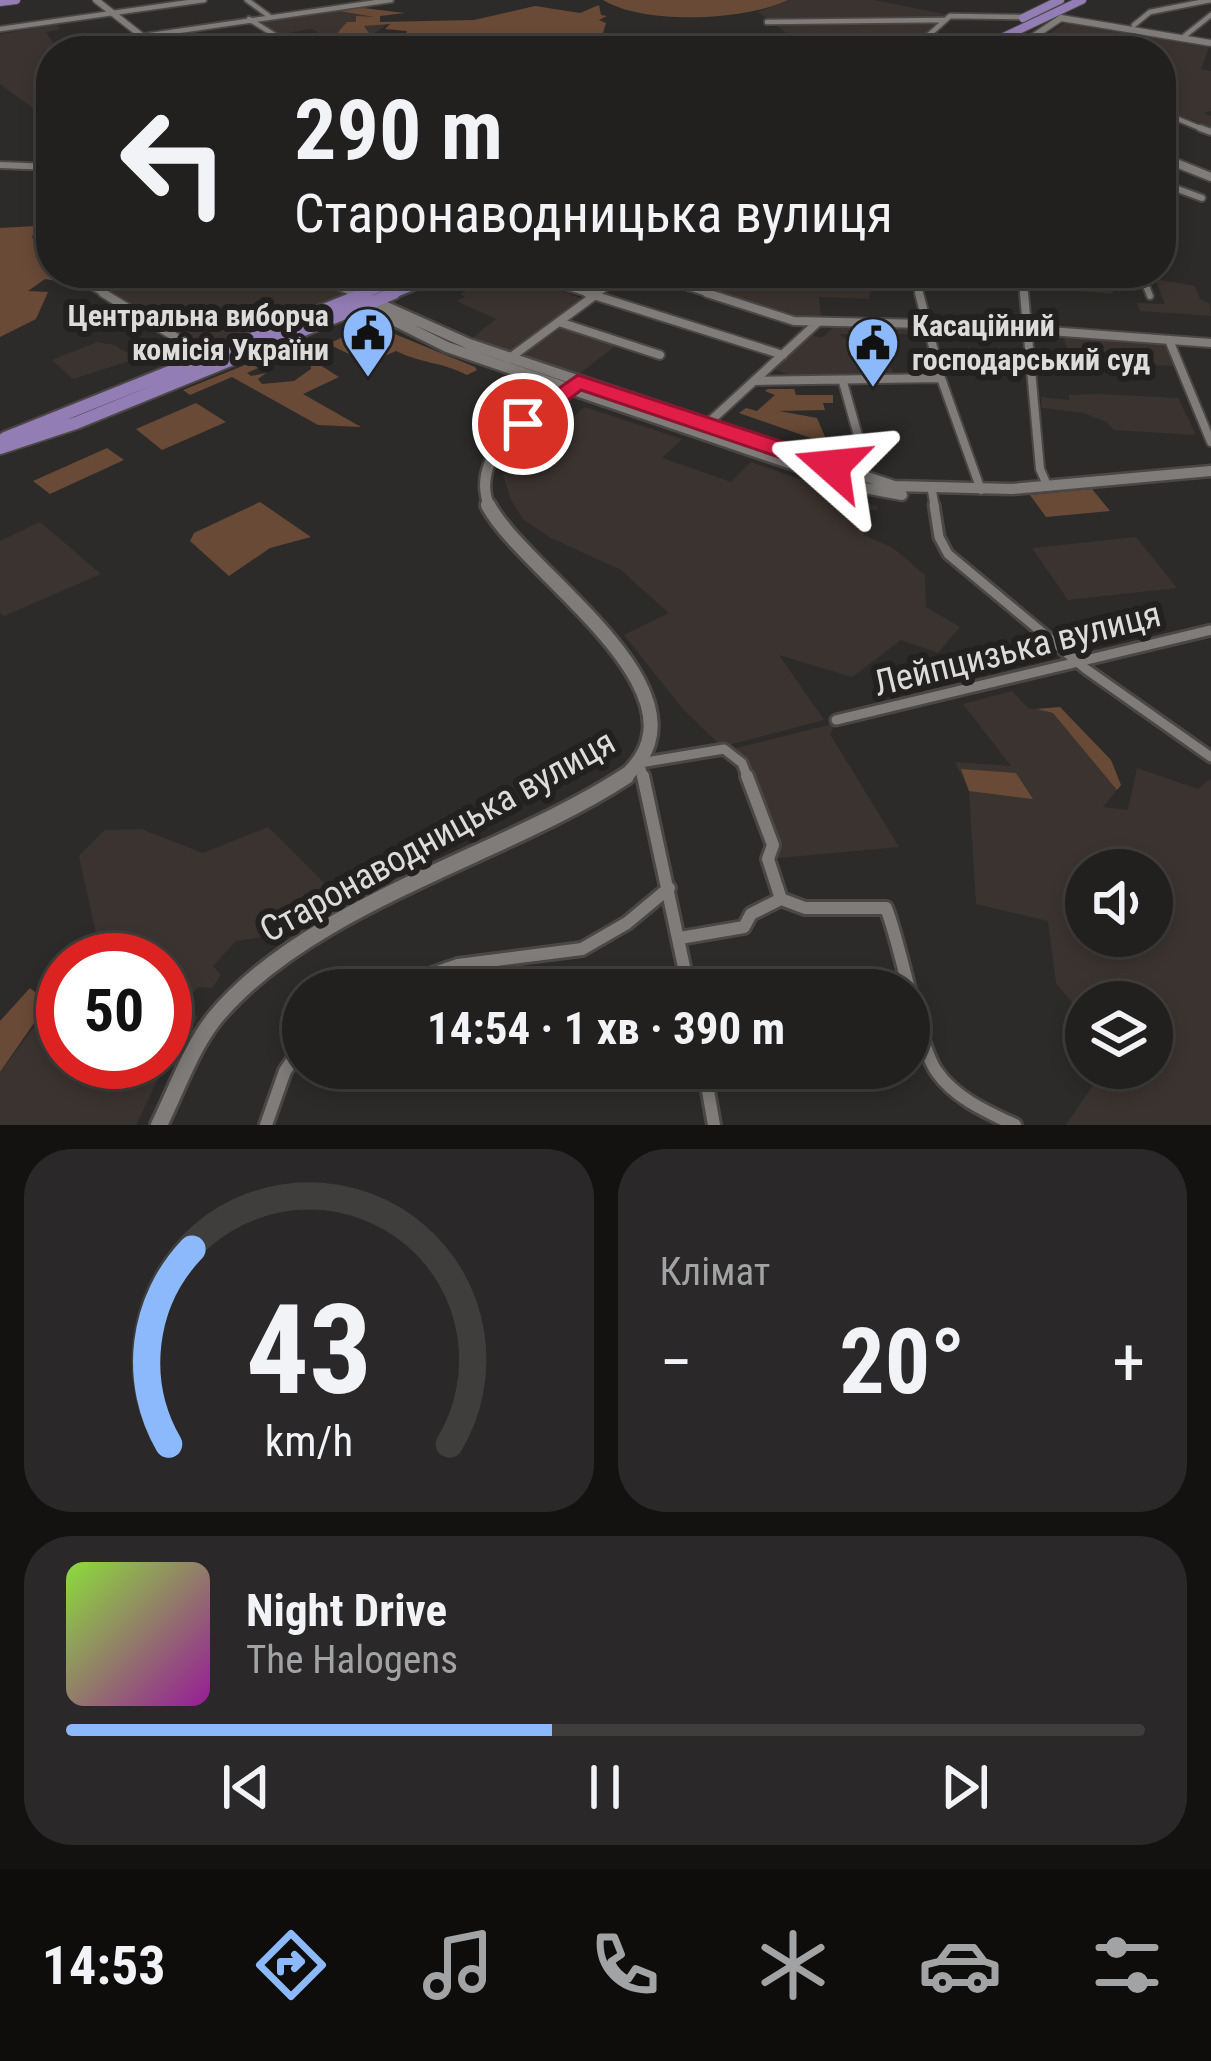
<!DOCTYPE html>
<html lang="uk">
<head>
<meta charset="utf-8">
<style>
	:root { --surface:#22201f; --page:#2a2828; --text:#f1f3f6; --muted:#a2a3a4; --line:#3f3e3d; --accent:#8cb9fc }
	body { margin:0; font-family:"Roboto Condensed",sans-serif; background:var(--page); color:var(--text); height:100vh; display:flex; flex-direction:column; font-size:45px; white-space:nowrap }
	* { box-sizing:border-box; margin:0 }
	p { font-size:39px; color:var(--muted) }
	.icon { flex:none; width:66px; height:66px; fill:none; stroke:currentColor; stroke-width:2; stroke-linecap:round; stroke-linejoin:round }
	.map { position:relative; height:1125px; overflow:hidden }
	.panel { display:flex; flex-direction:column; gap:24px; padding:24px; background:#131211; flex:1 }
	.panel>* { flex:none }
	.guide { position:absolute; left:36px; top:36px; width:1140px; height:252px; border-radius:48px; box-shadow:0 6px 18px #0003,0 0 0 3px var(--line); background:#22201f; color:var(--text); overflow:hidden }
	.tools { position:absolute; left:1065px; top:849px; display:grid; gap:24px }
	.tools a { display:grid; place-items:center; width:108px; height:108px; border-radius:50%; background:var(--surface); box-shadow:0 6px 18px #0003,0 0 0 3px var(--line); font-size:60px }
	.speed { position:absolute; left:36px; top:933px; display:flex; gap:24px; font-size:60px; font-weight:700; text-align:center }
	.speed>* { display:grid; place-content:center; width:156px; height:156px; border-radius:50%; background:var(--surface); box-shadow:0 6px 18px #0003,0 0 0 3px var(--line); line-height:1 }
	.speed .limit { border:18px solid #d22; background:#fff; color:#111 }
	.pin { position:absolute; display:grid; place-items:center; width:102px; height:102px; color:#fff; margin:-51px; border:6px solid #fff; border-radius:50%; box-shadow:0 3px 12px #0007 }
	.me { position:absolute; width:132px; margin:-66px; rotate:288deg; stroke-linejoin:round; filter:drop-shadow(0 0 9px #0008) }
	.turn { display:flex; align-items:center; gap:42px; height:252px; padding:0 60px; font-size:54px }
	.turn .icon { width:156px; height:156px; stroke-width:2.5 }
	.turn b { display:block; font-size:84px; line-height:102px }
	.big { font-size:90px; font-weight:700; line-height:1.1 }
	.panel .card { flex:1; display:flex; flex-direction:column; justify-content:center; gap:18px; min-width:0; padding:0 42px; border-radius:48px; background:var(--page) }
	.panel .dial { align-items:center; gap:0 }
	.dial svg { height:312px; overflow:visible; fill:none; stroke:var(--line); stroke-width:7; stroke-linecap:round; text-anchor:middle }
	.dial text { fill:var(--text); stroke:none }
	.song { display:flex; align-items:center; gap:36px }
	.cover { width:144px; height:144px; border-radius:18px; background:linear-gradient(135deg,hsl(90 70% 55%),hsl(300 70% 35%)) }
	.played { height:12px; border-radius:6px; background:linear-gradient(90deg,var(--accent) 45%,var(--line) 45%) }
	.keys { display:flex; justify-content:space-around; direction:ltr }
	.heat { display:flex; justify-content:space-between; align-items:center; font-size:66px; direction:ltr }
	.panel .tiles { flex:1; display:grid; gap:24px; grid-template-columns:1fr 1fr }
	.card:last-child { grid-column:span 2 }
	.trip { position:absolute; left:282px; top:969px; width:648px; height:120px; border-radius:60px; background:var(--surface); box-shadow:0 6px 18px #0003,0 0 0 3px var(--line); font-weight:700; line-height:120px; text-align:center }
	.dock { display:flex; height:192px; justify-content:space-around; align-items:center; background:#0e0d0c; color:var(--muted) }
	.dock .icon { width:84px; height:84px }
	.dock .active { color:var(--accent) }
	.dock b { font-size:54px; color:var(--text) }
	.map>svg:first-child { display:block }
	.built { fill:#3b332f; fill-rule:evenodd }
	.green { fill:#694a37 }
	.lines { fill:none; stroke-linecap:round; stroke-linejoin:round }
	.minor-far4-casing { stroke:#4a4746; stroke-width:8 }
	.minor-far3-casing { stroke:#4a4746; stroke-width:10 }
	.minor-far2-casing { stroke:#4a4746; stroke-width:12 }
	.minor-far1-casing { stroke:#4a4746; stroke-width:15 }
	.minor-casing { stroke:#4a4746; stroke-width:18 }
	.tertiary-far1-casing { stroke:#4a4746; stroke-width:9 }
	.tertiary-casing { stroke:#4a4746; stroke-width:12 }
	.secondary-far4-casing { stroke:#4a4746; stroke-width:9 }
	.secondary-far3-casing { stroke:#4a4746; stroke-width:12 }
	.secondary-far2-casing { stroke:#4a4746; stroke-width:15 }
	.secondary-far1-casing { stroke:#4a4746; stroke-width:20 }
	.secondary-casing { stroke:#4a4746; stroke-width:22 }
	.primary-far2-casing { stroke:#4a4746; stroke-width:10 }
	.primary-far1-casing { stroke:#4a4746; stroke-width:14 }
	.primary-casing { stroke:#4a4746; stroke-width:16 }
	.minor-far4 { stroke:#7f7c7a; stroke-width:4.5 }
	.minor-far3 { stroke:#7f7c7a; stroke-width:6 }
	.minor-far2 { stroke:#7f7c7a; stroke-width:8 }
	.minor-far1 { stroke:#7f7c7a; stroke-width:9 }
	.minor { stroke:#7f7c7a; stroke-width:12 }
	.tertiary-far1 { stroke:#7f7c7a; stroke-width:6 }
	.tertiary { stroke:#7f7c7a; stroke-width:8 }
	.secondary-far4 { stroke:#7f7c7a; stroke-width:6 }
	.secondary-far3 { stroke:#7f7c7a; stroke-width:8 }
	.secondary-far2 { stroke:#7f7c7a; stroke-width:10 }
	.secondary-far1 { stroke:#7f7c7a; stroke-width:14 }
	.secondary { stroke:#7f7c7a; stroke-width:16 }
	.primary-far2 { stroke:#937db5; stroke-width:8 }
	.primary-far1 { stroke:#937db5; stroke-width:9 }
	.primary { stroke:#937db5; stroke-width:12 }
	.route { fill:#e11d48; stroke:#92132f; stroke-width:3 }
	.labels { text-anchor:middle; stroke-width:12; stroke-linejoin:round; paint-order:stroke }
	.far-poi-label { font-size:30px; font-weight:bold; fill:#dddcdb; stroke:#232120; text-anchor:end }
	.street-label { font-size:36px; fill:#dddcdb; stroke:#232120 }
</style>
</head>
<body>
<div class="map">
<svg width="1211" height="1125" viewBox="0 0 1211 1125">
	<rect width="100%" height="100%" fill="#2d2b29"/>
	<path class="built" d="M788,0H874L949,15L911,50L894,51L838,33L796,40L758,12Z
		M323,9L367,14L375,17L369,20L372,23L387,24L364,41L306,51L295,46L326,36L311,29L275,35L252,20Z
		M1066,22L1210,45L1201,69L1211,71V111L1204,113L1211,116V127L1182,116L1161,119V51H1038L1041,39Z
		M57,25L60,29L46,32L57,49L128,39L148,51H51V111L38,112L0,84V34Z
		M72,273H303L347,296L205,353L87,281L65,277Z
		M649,273H878L879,281L872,284L869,299L819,297L821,318H790Z
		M1030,273H1107L1113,294L1031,287Z
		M500,274L512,279L519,275L583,299L515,354L467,342L496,319L456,301L465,297L460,294Z
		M1155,279L1195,286L1200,299L1210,304L1211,316L1140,311L1137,303L1165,304Z
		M839,321L917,327V334H839L851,343L854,361L890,366L894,373L917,376L890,377L888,372L794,376L773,369L810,335L822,338Z
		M564,326L614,341V347L575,377L520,356Z
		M1062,333L1166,342L1177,366L1071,362Z
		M97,342L114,345L133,356L129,361L73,379L52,360Z
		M1099,394L1178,398L1196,435L1114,430L1107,422L1083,413L1042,408L1041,397L1069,400V395Z
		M585,407L682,439L662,458L731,482L751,462L877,506L878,510H863L864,535L893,548L925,575L926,607L960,627L938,653L901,640L852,677L779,655L824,720L729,745L717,742L683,709L624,635L669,613L621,570L549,537L523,519L511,500L503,475Z
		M40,522L101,574L4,616L0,613V541Z
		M1136,537L1177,588L1068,600L1032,548Z
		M1012,691L1029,709L1060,707L1111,760L1121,785L1103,807L1128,810L1137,768L1198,789L1211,778V1125H1066L1096,1081L1093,1068H1152V1002H1086V1039L1079,1011L1056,983L1048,921L976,904L969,791L955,762L1011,766L963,704ZM1086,870H1152V936H1086Z
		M836,723L830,734L899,847L778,858L746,762L733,749Z
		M268,827L334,893L270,936L236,941L213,966L221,975L212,988L198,987L185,1003L198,1017L163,1069L136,1125H0V1072L63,989V1062H165V960H92L100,952L79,856L105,830L141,829L203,853Z"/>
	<path class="green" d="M603,0H788C747,20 646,26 603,0Z
		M599,5L601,15L607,16L599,20L606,23L603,33L608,36L595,43L612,47L388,51L401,45L407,31L385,29L390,24L364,26L369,33H360L354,40L333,38L347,22H356V16L375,17L327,9L346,6L405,13L380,16V22L474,20L535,6L580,13Z
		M35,226L32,238L51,240V273H72L57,281L45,279L28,291L48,292L36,319L0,337V228Z
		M380,328L475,367L477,370L467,375C442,362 420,363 396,351L368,363L328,344L352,333L359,336Z
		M304,355L339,377L303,394L361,427L318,425L232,377L190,395L183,390L250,363L258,368L247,373L251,376L266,373L258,379L262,384L294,381L311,369L310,361H290Z
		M768,389H794L796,395H833V403H823L825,410L779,411L817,418L828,444L739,413L746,408L757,411L775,395L765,391Z
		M196,403L226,422L162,450L136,429Z
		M107,448L124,460L50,494L33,481Z
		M1092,489L1110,511L1046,517L1030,495Z
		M260,502L311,537L270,548L229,576L190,541L194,533Z
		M1060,707L1111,760L1121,785L1117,790L1053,713L1037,709Z
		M961,769L1016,773L1033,799L969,791Z
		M30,988L48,1003L0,1072V1021Z"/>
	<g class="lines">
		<g class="minor-far4-casing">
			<path id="minor-far4" d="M247,0L269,16
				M249,19L300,51
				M767,22L944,20
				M1134,25L1150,12L1211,0
				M0,29L204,0
				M137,37L391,0
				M1182,38L1211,15
				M911,51L950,16L1025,17
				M1178,119L1207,131"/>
		</g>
		<g class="minor-far3-casing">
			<path id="minor-far3" d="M1200,128L1211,132
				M0,165L51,167
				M1172,187L1202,198
				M524,273L596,296
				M645,273L716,296
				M914,273L920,296
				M1022,273L1024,296
				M1141,273L1150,296
				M85,282L108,296
				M594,296L625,273"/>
		</g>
		<g class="minor-far2-casing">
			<path id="minor-far2" d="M103,293L208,357
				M587,293L783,355
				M707,293L794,321L968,325L1211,343
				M919,293L941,378L981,490
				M1024,293L1040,469L1047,485
				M562,323L660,355
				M1169,340L1211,442
				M507,360L598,293
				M754,381L941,378
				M843,382L864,457V477
				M706,425L817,323
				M932,491L935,508"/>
		</g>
		<g class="minor-far1-casing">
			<path id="minor-far1" d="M934,505L939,537L948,554L1086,669L1211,757
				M836,720L1211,630
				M643,779L640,763L724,749L742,763L748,779"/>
		</g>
		<g class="minor-casing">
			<path id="minor" d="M643,776L689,990
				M747,776L773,845L768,859L781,899L805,908H886C902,947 918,1046 937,1072C955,1098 987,1112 1015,1125
				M680,938L744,927L751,914L781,899
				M386,990L458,965L582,949L627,923L669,888
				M704,1068L714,1125
				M266,1125L285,1071L303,1045"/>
		</g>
		<g class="tertiary-far1-casing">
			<path id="tertiary-far1" d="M1061,18L1211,43
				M1029,51L1034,36L1061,18"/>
		</g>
		<g class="tertiary-casing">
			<path id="tertiary" d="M1161,157L1211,177"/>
		</g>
		<g class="secondary-far4-casing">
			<path id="secondary-far4" d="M96,0L161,51"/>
		</g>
		<g class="secondary-far3-casing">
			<path id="secondary-far3" d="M311,273L362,296"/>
		</g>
		<g class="secondary-far2-casing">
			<path id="secondary-far2" d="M355,293L469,344L894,486L1012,489L1211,471
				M357,302L447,347L859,487L902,495
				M490,508C465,451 540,409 578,381"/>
		</g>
		<g class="secondary-far1-casing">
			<path id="secondary-far1" d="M488,505C524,574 724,696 622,779"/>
		</g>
		<g class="secondary-casing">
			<path id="secondary" d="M159,1125C176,1091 191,1048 214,1019C308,904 504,856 626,776"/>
		</g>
		<g class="primary-far2-casing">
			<path id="primary-far2" d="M0,2L16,0
				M1023,18L1060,0
				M953,51L981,38
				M974,51L1082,0"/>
		</g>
		<g class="primary-far1-casing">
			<path id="primary-far1" d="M358,296L415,273
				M387,296L443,273"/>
		</g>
		<g class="primary-casing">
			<path id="primary" d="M5,438L366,293
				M0,448L76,423L394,293"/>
		</g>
		<use href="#minor-far4" class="minor-far4"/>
		<use href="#minor-far3" class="minor-far3"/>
		<use href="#minor-far2" class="minor-far2"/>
		<use href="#minor-far1" class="minor-far1"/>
		<use href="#minor" class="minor"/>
		<use href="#tertiary-far1" class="tertiary-far1"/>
		<use href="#tertiary" class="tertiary"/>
		<use href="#secondary-far4" class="secondary-far4"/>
		<use href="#secondary-far3" class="secondary-far3"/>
		<use href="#secondary-far2" class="secondary-far2"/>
		<use href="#secondary-far1" class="secondary-far1"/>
		<use href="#secondary" class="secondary"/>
		<use href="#primary-far2" class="primary-far2"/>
		<use href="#primary-far1" class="primary-far1"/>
		<use href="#primary" class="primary"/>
	</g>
	<path class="route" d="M578,375L841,461L845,466L832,474L823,472L581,390L531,429H515V419Z"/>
	<defs>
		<g id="civic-pin" transform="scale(2.7)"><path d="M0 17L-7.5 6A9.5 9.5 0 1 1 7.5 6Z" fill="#8cb9fc" stroke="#232120"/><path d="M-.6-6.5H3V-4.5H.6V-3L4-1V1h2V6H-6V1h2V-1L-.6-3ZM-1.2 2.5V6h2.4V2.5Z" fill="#111"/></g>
	</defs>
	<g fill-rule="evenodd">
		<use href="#civic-pin" x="368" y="333"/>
		<use href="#civic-pin" x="873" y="343"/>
	</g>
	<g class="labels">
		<g class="far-poi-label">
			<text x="329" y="326">Центральна виборча<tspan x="329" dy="34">комісія України</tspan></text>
			<text x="912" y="336" text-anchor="start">Касаційний<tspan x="912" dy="34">господарський суд</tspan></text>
		</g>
		<g class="street-label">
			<text transform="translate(1017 648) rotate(-14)" y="13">Лейпцизька вулиця</text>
			<text transform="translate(437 835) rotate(-29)" y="13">Старонаводницька вулиця</text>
		</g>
	</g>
</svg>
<div class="tools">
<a><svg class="icon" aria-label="sound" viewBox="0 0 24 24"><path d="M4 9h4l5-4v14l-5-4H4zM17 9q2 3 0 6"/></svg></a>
<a><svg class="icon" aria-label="layers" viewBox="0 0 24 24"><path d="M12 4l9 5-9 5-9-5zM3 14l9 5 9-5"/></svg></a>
</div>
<div class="speed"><div class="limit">50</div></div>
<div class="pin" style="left:523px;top:424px;background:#d93025"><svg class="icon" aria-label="arrive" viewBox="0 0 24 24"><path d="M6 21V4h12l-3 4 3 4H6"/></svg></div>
<svg class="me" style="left:832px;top:466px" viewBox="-20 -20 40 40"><path d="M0-17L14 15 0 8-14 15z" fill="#e11d48" stroke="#fff" stroke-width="4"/></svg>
<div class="trip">14:54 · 1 хв · 390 m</div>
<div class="guide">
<div class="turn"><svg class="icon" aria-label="left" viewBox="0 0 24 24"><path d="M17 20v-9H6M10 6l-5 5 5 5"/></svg><div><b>290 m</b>Старонаводницька вулиця</div></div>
</div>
</div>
<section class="panel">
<div class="tiles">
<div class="card dial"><svg viewBox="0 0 100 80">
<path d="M14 69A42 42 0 1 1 86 69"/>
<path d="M14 69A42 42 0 0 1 20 19" stroke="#8cb9fc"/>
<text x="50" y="56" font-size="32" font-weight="700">43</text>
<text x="50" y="72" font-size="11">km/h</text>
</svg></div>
<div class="card"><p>Клімат</p>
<div class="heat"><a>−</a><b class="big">20°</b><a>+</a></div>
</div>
<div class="card">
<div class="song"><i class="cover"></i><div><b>Night Drive</b><p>The Halogens</p></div></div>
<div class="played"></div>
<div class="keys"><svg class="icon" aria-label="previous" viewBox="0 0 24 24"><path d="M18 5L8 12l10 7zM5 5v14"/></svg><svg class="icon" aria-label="pause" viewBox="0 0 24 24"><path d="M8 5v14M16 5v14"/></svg><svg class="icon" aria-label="next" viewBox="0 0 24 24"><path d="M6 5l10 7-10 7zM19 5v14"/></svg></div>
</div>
</div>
</section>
<nav class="dock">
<b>14:53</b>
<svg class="icon active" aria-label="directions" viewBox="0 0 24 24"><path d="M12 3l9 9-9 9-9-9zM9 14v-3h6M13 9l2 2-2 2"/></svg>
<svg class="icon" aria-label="music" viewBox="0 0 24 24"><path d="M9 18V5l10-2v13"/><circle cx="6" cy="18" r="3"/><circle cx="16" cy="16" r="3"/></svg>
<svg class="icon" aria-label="phone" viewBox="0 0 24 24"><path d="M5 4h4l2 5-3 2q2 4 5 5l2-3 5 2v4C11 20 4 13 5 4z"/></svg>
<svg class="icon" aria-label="climate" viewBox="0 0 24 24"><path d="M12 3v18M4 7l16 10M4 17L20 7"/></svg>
<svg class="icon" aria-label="car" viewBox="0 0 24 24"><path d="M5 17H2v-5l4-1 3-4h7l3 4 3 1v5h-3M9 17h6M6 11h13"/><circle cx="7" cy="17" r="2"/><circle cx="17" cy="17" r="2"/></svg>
<svg class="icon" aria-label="filters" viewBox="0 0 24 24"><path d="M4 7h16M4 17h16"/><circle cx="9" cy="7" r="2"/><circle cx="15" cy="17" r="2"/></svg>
</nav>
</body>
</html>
